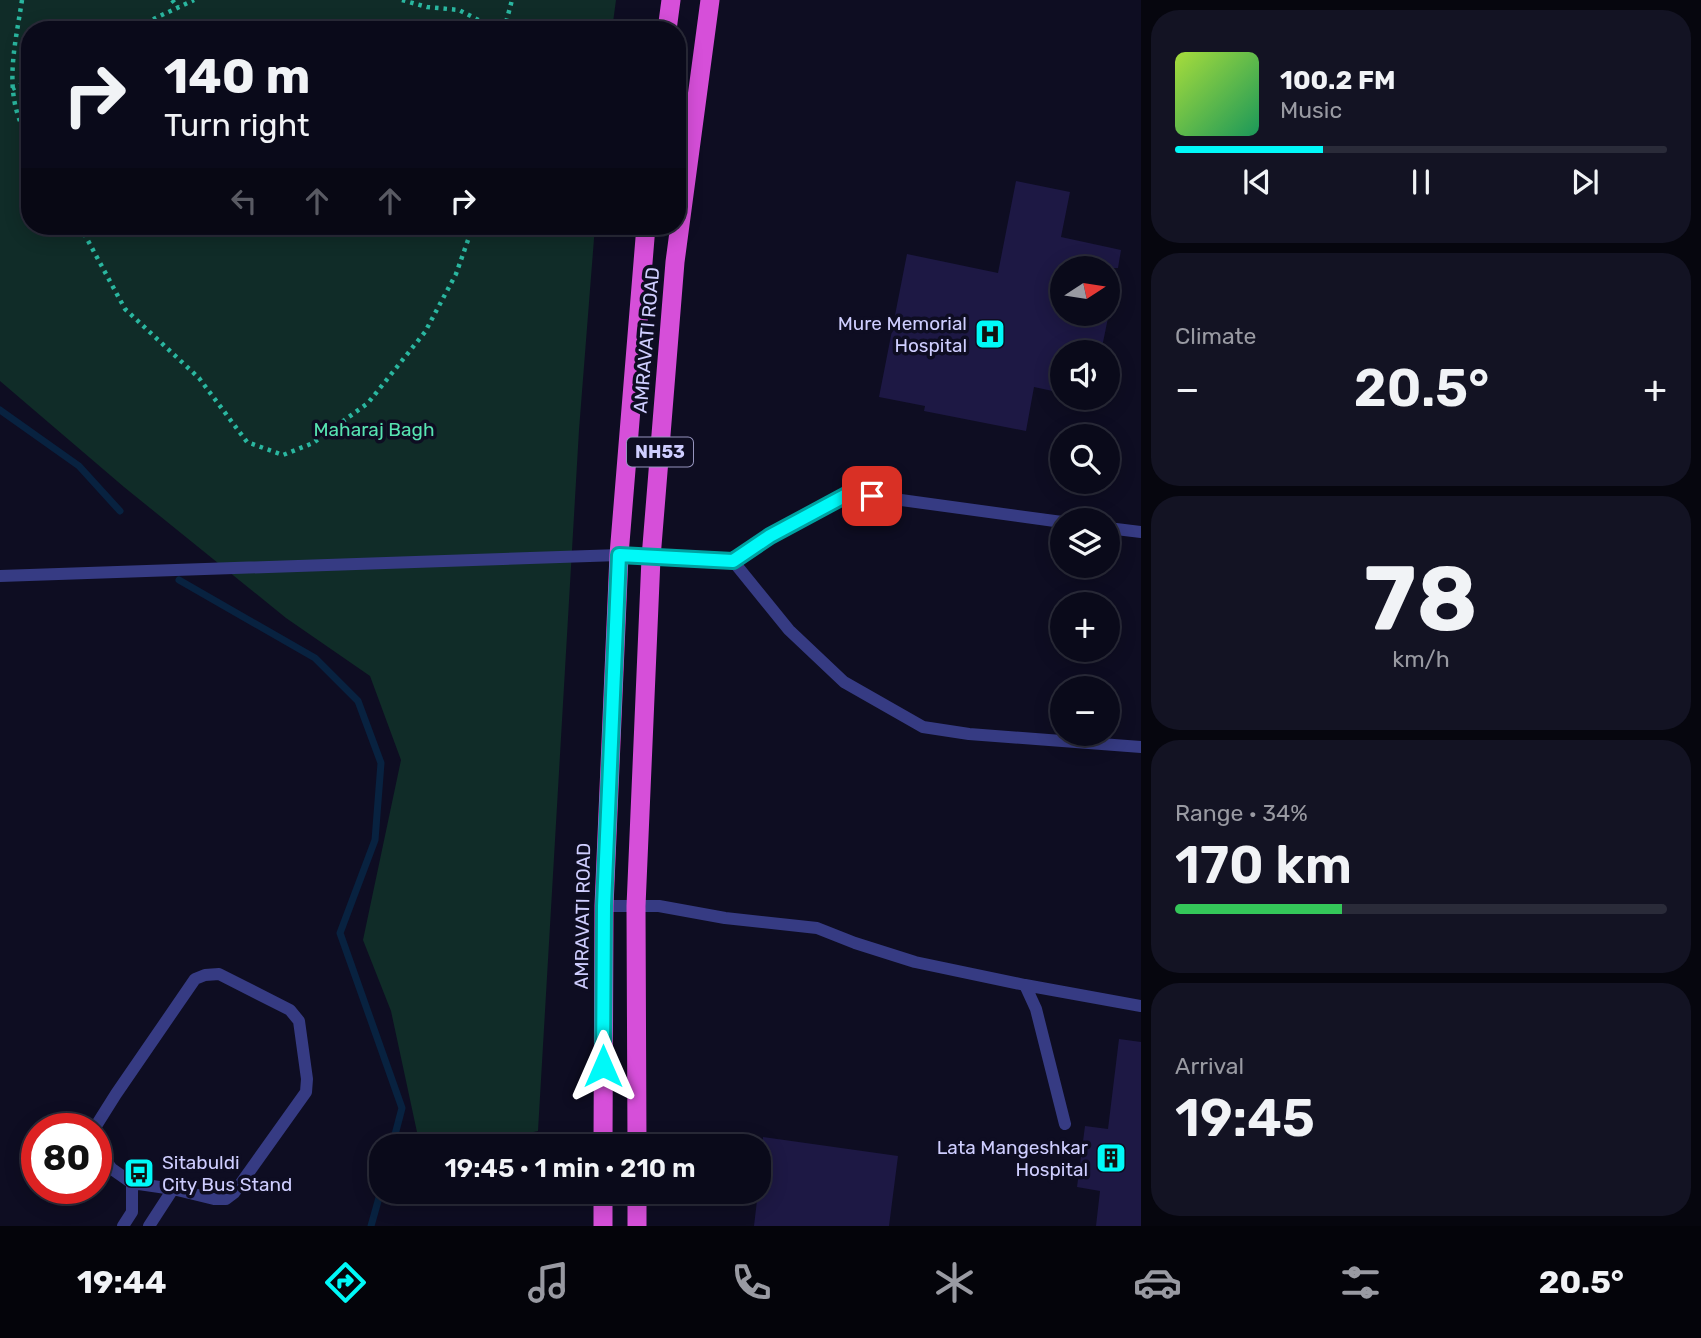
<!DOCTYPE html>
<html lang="en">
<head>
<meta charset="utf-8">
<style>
	:root { --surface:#0a0a1a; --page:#131323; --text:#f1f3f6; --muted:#999aa2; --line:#2a2b39; --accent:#00f9f8 }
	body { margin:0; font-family:Rubik,sans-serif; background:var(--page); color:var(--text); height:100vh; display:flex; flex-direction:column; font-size:26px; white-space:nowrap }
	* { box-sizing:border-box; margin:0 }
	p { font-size:23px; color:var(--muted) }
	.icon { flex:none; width:38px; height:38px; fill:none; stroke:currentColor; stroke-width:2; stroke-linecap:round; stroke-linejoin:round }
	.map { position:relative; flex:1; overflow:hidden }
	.side { display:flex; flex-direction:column; gap:10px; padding:10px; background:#06060e; width:560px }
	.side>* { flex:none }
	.banner { position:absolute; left:21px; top:21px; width:665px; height:214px; border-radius:28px; box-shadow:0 4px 18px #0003,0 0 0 2px var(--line); background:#0a0a1a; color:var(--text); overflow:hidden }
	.needle { width:46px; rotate:78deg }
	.controls { position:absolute; left:1050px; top:256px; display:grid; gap:14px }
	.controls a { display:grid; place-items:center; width:70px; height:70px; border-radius:50%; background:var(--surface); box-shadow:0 4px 18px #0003,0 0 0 2px var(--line); font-size:35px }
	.speed { position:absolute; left:21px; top:1113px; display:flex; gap:14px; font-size:35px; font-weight:700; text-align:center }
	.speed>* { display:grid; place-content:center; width:91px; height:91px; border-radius:50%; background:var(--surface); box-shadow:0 4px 18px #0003,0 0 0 2px var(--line); line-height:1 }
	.speed .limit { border:10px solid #d22; background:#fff; color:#111 }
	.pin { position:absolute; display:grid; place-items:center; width:60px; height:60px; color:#fff; margin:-30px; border-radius:14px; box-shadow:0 4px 10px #0006 }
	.me { position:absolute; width:77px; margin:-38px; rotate:0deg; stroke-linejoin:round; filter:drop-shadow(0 0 5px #0008) }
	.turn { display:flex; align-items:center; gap:24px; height:147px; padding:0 28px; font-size:32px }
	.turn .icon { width:91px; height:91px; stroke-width:2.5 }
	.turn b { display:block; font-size:49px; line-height:60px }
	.lanes { display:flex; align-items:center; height:66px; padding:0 28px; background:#0003; justify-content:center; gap:35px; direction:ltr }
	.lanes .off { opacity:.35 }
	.big { font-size:52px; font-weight:600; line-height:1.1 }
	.side .tile { flex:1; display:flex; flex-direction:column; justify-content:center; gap:10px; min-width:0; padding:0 24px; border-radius:28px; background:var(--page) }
	.side .dial { align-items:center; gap:0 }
	.dial b { font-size:91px; line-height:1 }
	.song { display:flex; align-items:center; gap:21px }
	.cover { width:84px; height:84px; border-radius:10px; background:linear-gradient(135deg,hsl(80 70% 55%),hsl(150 70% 35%)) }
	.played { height:7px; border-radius:4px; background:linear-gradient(90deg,var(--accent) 30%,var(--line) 30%) }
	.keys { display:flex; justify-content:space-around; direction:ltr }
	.heat { display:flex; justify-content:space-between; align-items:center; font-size:38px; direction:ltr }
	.charge { height:10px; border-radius:5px; background:linear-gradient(90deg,#34c759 34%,var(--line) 0) }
	.trip { position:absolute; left:369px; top:1134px; width:402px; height:70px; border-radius:28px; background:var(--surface); box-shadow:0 4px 18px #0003,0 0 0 2px var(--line); font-weight:600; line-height:70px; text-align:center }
	.menu { display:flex; height:112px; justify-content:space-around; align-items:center; background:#04040a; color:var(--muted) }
	.menu .icon { width:49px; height:49px }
	.menu .active { color:var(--accent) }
	.menu b { font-size:32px; color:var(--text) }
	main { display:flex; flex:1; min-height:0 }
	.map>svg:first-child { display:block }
	.green { fill:#102c28 }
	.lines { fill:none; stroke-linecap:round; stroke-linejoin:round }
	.stream { stroke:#082240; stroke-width:7 }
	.building { fill:#1d1844 }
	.path { stroke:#2ab7a0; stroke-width:4.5; stroke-dasharray:3.5 5; stroke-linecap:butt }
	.service { stroke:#363b83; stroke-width:12 }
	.trunk { stroke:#d64fd9; stroke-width:19 }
	.route-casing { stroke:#00a2a1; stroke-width:18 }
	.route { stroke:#00f9f8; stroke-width:12 }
	.labels { text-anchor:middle; stroke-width:7; stroke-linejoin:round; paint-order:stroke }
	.shield { fill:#0e0d22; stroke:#9594bd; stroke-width:2 }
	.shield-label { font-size:18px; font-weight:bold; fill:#cfceff }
	.poi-label { font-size:19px; fill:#cfceff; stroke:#0e0d22; text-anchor:end }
	.street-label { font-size:19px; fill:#cfceff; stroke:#0e0d22 }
	.park-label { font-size:19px; fill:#57e3b1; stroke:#0e0d22 }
</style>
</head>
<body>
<main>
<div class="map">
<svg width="1141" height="1226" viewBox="0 0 1141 1226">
	<rect width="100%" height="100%" fill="#0e0d22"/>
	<path class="green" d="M0,0H616L612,30H30V226H595L579,430L538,1131L468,1146H420L391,1011L363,940L401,760L370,676L286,618L124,487L0,381Z"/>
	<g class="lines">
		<path class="stream" d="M0,410L79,466L120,511
			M179,580L315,658L358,701L381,763L375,840L340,933L402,1108L392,1146
			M371,1226L382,1187"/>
	</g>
	<path class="building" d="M1016,181L1070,192L1061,237L1121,250L1118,268H1062V313H1109L1101,352H1062V393L1034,387L1026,431L924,411L925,406L879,397L907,254L998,273Z
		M1119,1039L1141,1042V1226H1096L1100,1191L1077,1187L1085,1126L1108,1129Z
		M763,1137L898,1156L889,1226H754L758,1192H760V1175Z"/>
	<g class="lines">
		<path class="path" d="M22,0C15,47 1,97 30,140
			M172,0L178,7
			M402,0L427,7L459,10L498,30
			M130,30L194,0
			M504,30L512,0
			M12,89L30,80
			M80,226L125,309L199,378L247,442L283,455L313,443L368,403L425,332L456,274L473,226"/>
		<path class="service" d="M1108,528L1141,532
			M733,561L789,630L844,682L923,727L969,734L1141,747
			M0,576L619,555L733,561L770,536L850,493L1062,522
			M604,906H659L725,918L817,928L855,943L915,962L1025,985L1036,1009L1065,1124
			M1025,985L1141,1006
			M94,1129L116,1094L195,979L205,975L219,974L290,1010L299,1021L307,1079L306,1092L234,1193L226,1199H214L173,1189L149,1226
			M96,1149L112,1169L132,1183V1212L123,1226
			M132,1183L173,1189"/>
		<path class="trunk" d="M667,30L671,0
			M603,1146L604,906L619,555L646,226
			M637,1146L636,906L651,558L675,262L710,0
			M637,1192V1226
			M603,1226V1192"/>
	</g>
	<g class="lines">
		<g class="route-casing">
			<path id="route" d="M603,1066L604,906L619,555L733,561L770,536L850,493L872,496"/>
		</g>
		<use href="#route" class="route"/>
	</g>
	<defs>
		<g id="hospital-square" transform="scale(1.575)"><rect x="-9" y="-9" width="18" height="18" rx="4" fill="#00f9f8" stroke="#0e0d22"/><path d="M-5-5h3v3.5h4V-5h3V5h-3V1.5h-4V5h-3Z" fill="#111"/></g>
		<g id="building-square" transform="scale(1.575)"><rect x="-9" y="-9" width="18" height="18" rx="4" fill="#00f9f8" stroke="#0e0d22"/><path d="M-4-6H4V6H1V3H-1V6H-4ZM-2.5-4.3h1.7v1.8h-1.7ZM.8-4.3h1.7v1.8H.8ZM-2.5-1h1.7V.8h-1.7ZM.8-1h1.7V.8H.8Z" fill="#111"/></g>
		<g id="bus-square" transform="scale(1.575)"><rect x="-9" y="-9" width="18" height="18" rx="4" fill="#00f9f8" stroke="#0e0d22"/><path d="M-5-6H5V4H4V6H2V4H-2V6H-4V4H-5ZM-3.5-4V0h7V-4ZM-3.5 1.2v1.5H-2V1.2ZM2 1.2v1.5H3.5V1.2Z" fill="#111"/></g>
	</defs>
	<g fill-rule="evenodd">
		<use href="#hospital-square" x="990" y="334"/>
		<use href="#building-square" x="1111" y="1158"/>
		<use href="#bus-square" x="139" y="1173"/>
	</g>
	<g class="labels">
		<rect class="shield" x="627" y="437.5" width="66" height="29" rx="5"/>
		<g class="shield-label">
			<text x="660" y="458">NH53</text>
		</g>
		<g class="poi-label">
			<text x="967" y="330">Mure Memorial<tspan x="967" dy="22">Hospital</tspan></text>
			<text x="1088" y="1154">Lata Mangeshkar<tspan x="1088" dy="22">Hospital</tspan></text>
			<text x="162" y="1169" text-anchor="start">Sitabuldi<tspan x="162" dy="22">City Bus Stand</tspan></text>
		</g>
		<g class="street-label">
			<text transform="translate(646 340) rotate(-85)" y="7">AMRAVATI ROAD</text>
			<text transform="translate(582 916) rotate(-89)" y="7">AMRAVATI ROAD</text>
		</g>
		<g class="park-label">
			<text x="374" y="436">Maharaj Bagh</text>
		</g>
	</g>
</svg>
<div class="controls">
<a><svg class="needle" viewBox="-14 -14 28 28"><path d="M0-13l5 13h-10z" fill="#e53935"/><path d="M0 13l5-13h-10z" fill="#999aa2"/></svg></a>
<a><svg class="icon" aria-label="sound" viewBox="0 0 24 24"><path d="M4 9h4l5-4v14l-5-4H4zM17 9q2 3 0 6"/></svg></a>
<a><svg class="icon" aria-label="search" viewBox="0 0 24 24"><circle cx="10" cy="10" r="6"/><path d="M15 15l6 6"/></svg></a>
<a><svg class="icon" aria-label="layers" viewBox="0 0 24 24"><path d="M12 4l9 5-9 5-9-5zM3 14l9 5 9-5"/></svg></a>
<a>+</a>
<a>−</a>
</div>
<div class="speed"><div class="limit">80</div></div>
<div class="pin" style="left:872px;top:496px;background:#d93025"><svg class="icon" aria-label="arrive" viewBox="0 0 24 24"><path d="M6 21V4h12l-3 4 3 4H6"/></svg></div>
<svg class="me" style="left:603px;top:1066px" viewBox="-20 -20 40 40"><path d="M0-17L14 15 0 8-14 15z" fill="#00f9f8" stroke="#fff" stroke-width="4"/></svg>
<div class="trip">19:45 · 1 min · 210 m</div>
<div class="banner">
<div class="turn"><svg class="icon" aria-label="right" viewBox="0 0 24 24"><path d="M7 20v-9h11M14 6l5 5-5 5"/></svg><div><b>140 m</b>Turn right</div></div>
<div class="lanes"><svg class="icon off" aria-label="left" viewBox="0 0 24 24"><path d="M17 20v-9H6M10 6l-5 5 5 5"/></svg><svg class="icon off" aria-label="ahead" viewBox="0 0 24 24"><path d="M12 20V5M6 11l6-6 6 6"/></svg><svg class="icon off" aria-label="ahead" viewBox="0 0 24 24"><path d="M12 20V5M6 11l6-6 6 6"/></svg><svg class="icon" aria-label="right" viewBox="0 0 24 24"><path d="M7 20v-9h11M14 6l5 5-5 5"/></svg></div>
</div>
</div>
<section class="side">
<div class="tile">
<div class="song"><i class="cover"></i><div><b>100.2 FM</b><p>Music</p></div></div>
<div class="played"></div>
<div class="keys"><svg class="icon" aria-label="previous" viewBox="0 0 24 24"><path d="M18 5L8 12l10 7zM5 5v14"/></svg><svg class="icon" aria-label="pause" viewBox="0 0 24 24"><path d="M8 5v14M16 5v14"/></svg><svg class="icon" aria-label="next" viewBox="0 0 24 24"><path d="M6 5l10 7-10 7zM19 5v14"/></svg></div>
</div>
<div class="tile"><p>Climate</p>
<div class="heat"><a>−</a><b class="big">20.5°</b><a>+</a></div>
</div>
<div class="tile dial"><b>78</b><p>km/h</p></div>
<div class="tile"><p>Range · 34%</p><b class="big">170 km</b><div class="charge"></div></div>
<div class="tile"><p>Arrival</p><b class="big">19:45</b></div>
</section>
</main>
<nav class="menu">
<b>19:44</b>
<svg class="icon active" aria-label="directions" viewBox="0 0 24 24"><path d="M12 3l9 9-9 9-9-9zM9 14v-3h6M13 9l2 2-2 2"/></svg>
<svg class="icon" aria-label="music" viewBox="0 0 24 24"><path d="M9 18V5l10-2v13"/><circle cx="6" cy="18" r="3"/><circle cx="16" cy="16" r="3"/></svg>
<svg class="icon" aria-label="phone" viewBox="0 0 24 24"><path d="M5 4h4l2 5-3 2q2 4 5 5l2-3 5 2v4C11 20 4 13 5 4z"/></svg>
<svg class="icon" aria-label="climate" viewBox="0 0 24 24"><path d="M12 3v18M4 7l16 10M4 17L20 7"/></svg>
<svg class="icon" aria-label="car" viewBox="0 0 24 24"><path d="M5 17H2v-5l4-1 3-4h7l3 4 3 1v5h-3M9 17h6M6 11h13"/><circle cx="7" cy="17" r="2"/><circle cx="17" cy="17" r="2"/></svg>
<svg class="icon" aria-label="filters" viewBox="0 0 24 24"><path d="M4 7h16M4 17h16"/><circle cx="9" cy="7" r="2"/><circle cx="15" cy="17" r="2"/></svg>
<b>20.5°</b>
</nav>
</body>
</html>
